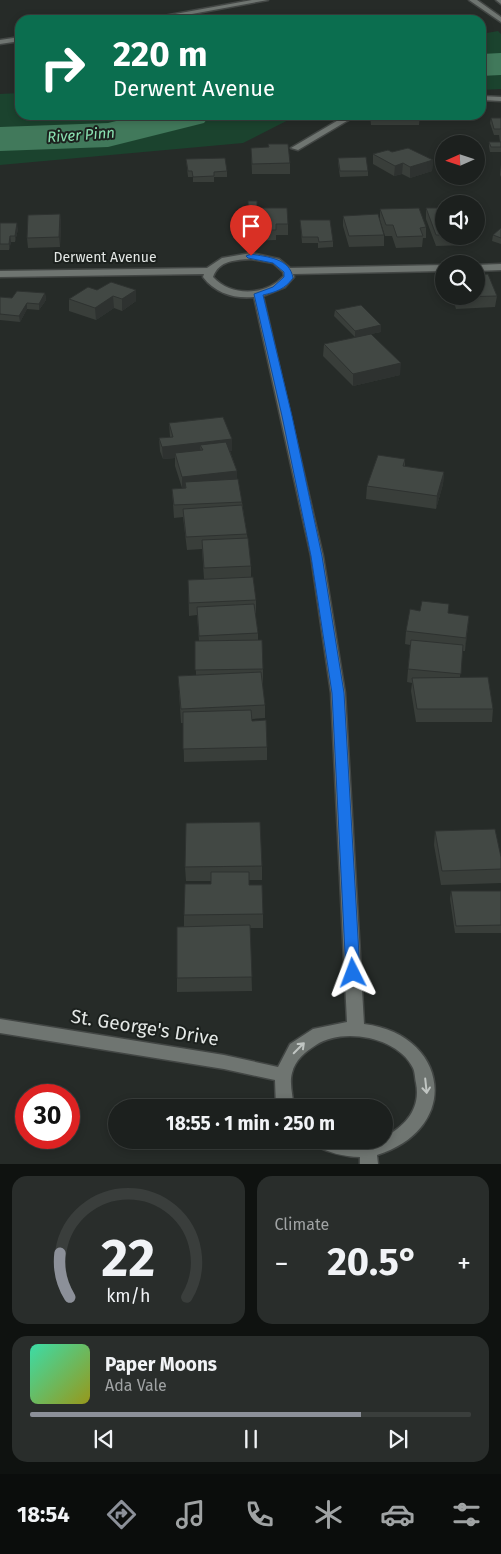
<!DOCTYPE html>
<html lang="en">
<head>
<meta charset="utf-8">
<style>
	:root { --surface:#1c201e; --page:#292d2b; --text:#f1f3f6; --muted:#a0a3a4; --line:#3a3e3c; --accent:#8c9099 }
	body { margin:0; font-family:"Fira Sans",sans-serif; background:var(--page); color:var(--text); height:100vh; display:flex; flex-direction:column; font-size:19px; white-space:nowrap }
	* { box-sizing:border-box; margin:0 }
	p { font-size:16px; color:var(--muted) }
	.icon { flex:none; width:28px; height:28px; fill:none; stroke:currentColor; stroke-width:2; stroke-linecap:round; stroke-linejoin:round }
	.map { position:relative; height:1164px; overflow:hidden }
	.drawer { display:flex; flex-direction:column; gap:12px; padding:12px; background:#0f1210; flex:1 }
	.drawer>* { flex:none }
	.hud { position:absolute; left:15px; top:15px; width:471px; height:105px; border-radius:15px; box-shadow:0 2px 8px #0003,0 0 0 1px var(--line); background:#0b6e4f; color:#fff; overflow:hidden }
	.needle { width:32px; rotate:267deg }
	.controls { position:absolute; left:435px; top:135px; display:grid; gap:10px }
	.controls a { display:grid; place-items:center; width:50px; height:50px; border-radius:50%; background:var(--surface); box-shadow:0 2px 8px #0003,0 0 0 1px var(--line); font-size:25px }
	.speed { position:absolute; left:15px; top:1084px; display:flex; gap:10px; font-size:25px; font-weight:700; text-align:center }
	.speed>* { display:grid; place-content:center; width:65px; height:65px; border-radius:50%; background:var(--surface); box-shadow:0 2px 8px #0003,0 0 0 1px var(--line); line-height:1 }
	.speed .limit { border:8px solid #d22; background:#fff; color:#111 }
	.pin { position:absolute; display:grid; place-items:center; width:42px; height:42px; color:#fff; margin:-51px -21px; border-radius:50% 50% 50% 0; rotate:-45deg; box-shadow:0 0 5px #0007 }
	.pin .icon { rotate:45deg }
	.me { position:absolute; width:55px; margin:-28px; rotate:357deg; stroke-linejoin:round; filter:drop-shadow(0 0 4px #0008) }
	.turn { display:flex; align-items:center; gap:18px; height:105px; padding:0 15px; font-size:22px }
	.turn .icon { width:65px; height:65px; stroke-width:2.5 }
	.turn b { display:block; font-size:35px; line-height:42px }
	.big { font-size:38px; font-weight:700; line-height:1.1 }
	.drawer .card { flex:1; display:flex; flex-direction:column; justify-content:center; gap:8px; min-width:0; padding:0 18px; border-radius:15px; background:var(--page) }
	.drawer .dial { align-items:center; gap:0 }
	.dial svg { height:130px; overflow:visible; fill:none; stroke:var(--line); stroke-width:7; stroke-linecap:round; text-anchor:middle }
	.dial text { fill:var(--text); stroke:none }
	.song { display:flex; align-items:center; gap:15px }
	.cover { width:60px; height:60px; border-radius:8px; background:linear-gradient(135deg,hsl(160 70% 55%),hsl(60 70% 35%)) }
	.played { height:5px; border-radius:2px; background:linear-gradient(90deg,var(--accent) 75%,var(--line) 75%) }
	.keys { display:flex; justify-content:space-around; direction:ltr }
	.heat { display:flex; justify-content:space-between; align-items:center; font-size:28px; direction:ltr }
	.drawer .tiles { flex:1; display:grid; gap:12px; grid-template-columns:1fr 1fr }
	.card:last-child { grid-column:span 2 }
	.trip { position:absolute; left:108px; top:1099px; width:285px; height:50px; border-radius:25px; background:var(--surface); box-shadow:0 2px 8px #0003,0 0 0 1px var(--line); font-weight:700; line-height:50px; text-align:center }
	.tabs { display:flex; height:80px; justify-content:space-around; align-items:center; background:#0b0d0c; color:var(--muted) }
	.tabs .icon { width:35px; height:35px }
	.tabs .on { color:var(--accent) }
	.tabs b { font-size:22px; color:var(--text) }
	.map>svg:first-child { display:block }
	.green { fill:#1b432e }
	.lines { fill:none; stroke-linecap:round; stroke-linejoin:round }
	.river { fill:#41795b; fill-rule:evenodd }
	.minor-casing { stroke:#424644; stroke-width:3 }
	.secondary-casing { stroke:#424644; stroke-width:3 }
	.minor { fill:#6f7571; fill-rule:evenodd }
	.secondary { fill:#6f7571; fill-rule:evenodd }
	.wall { fill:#393e3a }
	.shaded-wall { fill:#2e3230 }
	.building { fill:#424844; stroke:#2e3230 }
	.oneway { stroke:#c0c5c2 }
	.route { fill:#1a73e8; stroke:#114b97 }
	.labels { text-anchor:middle; stroke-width:4; stroke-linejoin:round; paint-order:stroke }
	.far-street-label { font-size:14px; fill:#e3e7e5; stroke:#1c211e }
	.far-water-label { font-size:15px; font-style:italic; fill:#8ae0b1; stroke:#1c211e }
	.near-street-label { font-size:19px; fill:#e3e7e5; stroke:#1c211e }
</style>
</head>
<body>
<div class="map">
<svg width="501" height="1164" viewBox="0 0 501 1164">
	<rect width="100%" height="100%" fill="#262b28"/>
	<path class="green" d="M498,31L501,34V89L481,90V34Z
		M20,93V115H298L243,143L0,165V94Z"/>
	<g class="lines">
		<path class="river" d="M501,53V75L481,76V54Z
			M141,115H210L204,123L108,147L0,151V127L108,123Z"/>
		<g class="minor-casing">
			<path id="minor" d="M252,0H268L159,20H142Z
				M20,37V41L0,44V40Z
				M481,96L501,97V101L481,100Z
				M347,115H357L298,150L291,148Z
				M251,253L279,259L290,268L444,265V271L293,274L294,277L285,287L263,296L323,556L345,693L364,1024C448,1034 463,1128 377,1155L378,1164H360V1157C343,1157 328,1152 313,1145L310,1140L357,1142L384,1140V1137C406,1126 421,1108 416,1083C415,1079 415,1072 413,1068C398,1037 343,1027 316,1045C305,1052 295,1060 292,1073C289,1083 293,1097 294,1108H276L275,1080L224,1069L0,1033V1019L224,1055L278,1067L290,1044L313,1029L347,1022L331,693L311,556L254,297C234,299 215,293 203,277L204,274L0,277V271L207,268L222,258ZM251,259L273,263L283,272L284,276C265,296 232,297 213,277C219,260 236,260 251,259Z
				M501,264V270L476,271V265Z"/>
		</g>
		<g class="secondary-casing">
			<path id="secondary" d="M469,0H477L501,17V22Z
				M496,0H501V4Z"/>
		</g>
		<use href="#minor" class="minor"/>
		<use href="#secondary" class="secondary"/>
	</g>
	<path class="wall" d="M370,115H420L419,125H371Z
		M491,118H501V152H490L489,147V142H500L499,135H494L490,123Z
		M268,144L290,163V174H252L251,148L268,147Z
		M392,152L433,160L432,171L410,178L402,174L394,176L373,164V154Z
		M338,158L368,171V176L340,177L338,163Z
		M186,159L227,171V177H214V182H193V177H188Z
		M501,164V177L500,175Z
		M248,201L257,208L288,224V235H276V240L249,241Z
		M426,208H444V236H468V245L436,246L426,219Z
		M380,209L426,227V238H423L422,247L396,248L392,236H385L380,220Z
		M60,214L61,225L60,247L28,248L27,238Z
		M343,216L384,235V246L349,247L343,226Z
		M300,220L333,241V247L318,248V243H302Z
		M0,223L18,229L15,242H11L9,250H0Z
		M501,228V244L492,241L493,235Z
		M97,290H136V301L122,311L114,308L96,320L69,311V299Z
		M45,293L46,300L39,310L27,309L20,322L0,320V297L12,298Z
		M452,296H497L495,307L456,309Z
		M335,310L381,332L355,337L334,316Z
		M324,344L400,375L353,386L323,356Z
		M169,423L232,439V451H230L237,471V479L242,502L247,534L251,566V577L256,600V613H255L258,633V640L263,669V683H262L265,705V718L252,719V721L267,747V760L184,762L183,723H181L178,676L196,675L195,641H199L197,615L189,616L188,580L204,579L202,549L187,550L183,517L174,518L172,489L182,488L175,466V458L163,459L160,451L159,438L170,437Z
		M405,459V467L444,472L443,484L436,509L366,499L367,486Z
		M448,613L469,616L465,651H462L460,677L493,709L492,722H416L411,691L412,683L407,682L410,645L405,644L406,631Z
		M435,831L501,857V883L441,885L434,845Z
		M262,866V880H249V885L263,914V928H250L252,991L177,992V978L184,927V915L211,884V881H186L185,867Z
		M451,891H501V933H455L450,899Z"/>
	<path class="shaded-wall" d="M433,160L432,171L410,178V167Z
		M403,163L402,174L394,176L395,166Z
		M60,214L61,225L60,247L59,237Z
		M17,223L18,229L15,242V236Z
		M10,236L11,242L9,250V244Z
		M136,290V301L122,311V299Z
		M45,293L46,300L39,310V304Z
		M113,296L114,308L96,320L95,308Z
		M27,303V309L20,322L19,316Z
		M381,325V332L355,337V331Z
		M401,363L400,375L353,386V374Z
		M232,439V451L203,454V450L200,445L201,455L175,453V458L163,459L162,447Z
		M237,471V483L185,482V489L182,490V477Z
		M444,472L443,484L436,509L437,496Z
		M469,616L468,629L465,651L466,638Z"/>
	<path class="building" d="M491,118H501V129H494Z
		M489,142H501V147H491Z
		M268,144H288L290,163L252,164L251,148L269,147Z
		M408,148L433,160L410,167L403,163L395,166L373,154L388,150L392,152Z
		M366,157L368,171H340L338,158Z
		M225,158L227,171L214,172V176L193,177L192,171H188L186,159Z
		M248,201H257V208H287L288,224H276V230H249Z
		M419,208L426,227L420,228L423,236L397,237L393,225H386L380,209Z
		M426,208H444V235H436Z
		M60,214L59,237L27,238L28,215Z
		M378,214L384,235L349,236L343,216Z
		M300,220H330L333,241L319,242L318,237H302Z
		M0,223H17L15,236H10L9,244H0Z
		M501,228V238L493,235Z
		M488,274L497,296L457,297V296H476V275Z
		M111,282L136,290L122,299L113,296L95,308L69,299L88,287L97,290Z
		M17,291L45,293L39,304L27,303L19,316L0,314V297L12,298Z
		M361,305L381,325L355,331L335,310Z
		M371,334L401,363L353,374L324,344Z
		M223,417L232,439L162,447L159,438L173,437L169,423Z
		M226,442L237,471L182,477L175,453L203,450L200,445Z
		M378,455L405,459L403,466L444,472L437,496L367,486Z
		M238,479L242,502L174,505L172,489L186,488L185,482Z
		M242,505L247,534L186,537L183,509Z
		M248,538L251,566L204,568L202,540Z
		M253,577L256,600L189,603L188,580Z
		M422,601L449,604L448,613L469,616L466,638L406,631L410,609L420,611Z
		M254,604L258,633L199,636L197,607Z
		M262,640L263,669L195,670V641Z
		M411,640L463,645L461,674L408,669Z
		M261,672L265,705L181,709L178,676Z
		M488,677L493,709H417L412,678Z
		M251,710L252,721L266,720L267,747L183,749V712Z
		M260,822L262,866L185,867L186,823Z
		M495,829L501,857V869L442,871L435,831Z
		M211,872H249V885H262L263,914L184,915L185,884H211Z
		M451,891H501V925L456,926Z
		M250,925L252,977L177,978V927Z"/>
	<defs><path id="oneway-shaft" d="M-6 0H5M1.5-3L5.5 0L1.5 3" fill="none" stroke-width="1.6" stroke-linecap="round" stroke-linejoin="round" transform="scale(1.25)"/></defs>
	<g class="oneway">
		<use href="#oneway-shaft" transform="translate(299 1048) rotate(-45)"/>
		<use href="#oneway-shaft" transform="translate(426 1086) rotate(84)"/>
	</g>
	<path class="route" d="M251,254C267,257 290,258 293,278C285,289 276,292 263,295L292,416L322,556L344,693L360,973L358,977L353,979L348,977L346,973L332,693L311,556L282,416L254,294L273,287L284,277V272L273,263L248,258L246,256Z"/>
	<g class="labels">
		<g class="far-street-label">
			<text x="105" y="262">Derwent Avenue</text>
		</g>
		<g class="far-water-label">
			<text transform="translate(81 135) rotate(-4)" y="5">River Pinn</text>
		</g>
		<g class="near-street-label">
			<text transform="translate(145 1027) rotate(9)" y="7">St. George's Drive</text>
		</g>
	</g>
</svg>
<div class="controls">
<a><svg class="needle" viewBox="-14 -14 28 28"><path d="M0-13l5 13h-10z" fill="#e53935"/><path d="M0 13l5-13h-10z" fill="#a0a3a4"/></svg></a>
<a><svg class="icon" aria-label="sound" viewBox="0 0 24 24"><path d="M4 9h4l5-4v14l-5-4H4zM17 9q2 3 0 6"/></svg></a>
<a><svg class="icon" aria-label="search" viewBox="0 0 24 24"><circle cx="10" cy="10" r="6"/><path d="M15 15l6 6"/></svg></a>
</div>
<div class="speed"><div class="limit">30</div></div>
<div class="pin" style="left:251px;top:256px;background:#d93025"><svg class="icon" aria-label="arrive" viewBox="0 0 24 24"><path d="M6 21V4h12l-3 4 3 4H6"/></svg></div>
<svg class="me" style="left:353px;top:973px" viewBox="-20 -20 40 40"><path d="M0-17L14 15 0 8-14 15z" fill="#1a73e8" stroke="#fff" stroke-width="4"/></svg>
<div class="trip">18:55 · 1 min · 250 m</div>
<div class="hud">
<div class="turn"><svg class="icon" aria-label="right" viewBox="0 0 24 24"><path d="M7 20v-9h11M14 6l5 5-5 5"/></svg><div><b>220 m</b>Derwent Avenue</div></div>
</div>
</div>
<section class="drawer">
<div class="tiles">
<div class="card dial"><svg viewBox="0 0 100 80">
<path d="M14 69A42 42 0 1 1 86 69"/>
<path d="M14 69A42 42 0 0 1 8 42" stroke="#8c9099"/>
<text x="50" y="56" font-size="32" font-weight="700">22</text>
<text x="50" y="72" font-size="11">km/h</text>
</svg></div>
<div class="card"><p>Climate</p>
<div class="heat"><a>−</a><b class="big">20.5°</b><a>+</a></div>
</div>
<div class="card">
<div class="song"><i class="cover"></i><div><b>Paper Moons</b><p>Ada Vale</p></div></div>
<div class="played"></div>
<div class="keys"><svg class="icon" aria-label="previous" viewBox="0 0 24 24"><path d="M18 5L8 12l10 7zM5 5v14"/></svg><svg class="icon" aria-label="pause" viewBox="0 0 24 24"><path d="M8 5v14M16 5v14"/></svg><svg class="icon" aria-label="next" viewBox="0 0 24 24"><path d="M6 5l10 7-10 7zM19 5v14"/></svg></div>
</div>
</div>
</section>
<nav class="tabs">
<b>18:54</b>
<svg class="icon on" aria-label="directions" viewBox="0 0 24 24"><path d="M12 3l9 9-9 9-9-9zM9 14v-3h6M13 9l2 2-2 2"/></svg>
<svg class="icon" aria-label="music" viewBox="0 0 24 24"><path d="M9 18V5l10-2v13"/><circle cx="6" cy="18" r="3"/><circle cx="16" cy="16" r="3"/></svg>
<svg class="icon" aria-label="phone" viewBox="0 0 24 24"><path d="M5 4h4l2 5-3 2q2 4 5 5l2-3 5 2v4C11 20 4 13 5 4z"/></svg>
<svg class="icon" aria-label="climate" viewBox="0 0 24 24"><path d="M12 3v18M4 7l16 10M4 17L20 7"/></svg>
<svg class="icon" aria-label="car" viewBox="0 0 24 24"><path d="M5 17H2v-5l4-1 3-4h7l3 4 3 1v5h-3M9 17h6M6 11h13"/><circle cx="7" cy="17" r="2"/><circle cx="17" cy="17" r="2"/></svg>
<svg class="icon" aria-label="filters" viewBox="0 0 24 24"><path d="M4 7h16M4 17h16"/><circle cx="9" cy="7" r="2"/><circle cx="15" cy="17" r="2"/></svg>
</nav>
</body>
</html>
